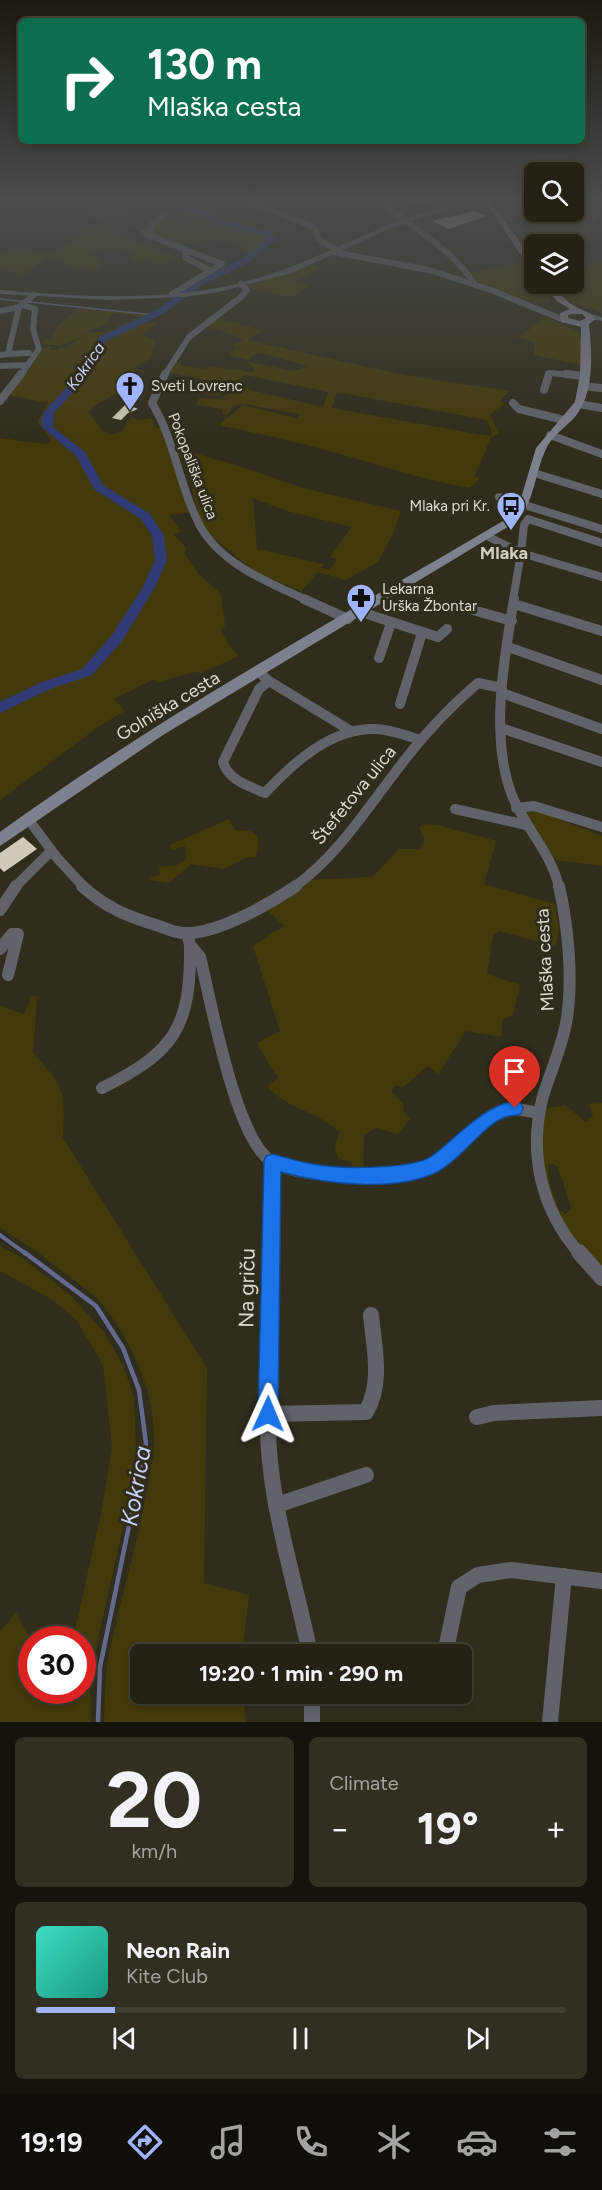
<!DOCTYPE html>
<html lang="en">
<head>
<meta charset="utf-8">
<style>
	:root { --surface:#252215; --page:#312f22; --text:#f1f3f6; --muted:#a3a4a0; --line:#423f34; --accent:#a0b3fd }
	body { margin:0; font-family:Figtree,sans-serif; background:var(--page); color:var(--text); height:100vh; display:flex; flex-direction:column; font-size:22px; white-space:nowrap }
	* { box-sizing:border-box; margin:0 }
	p { font-size:20px; color:var(--muted) }
	.icon { flex:none; width:33px; height:33px; fill:none; stroke:currentColor; stroke-width:2; stroke-linecap:round; stroke-linejoin:round }
	.map { position:relative; height:1722px; overflow:hidden }
	.panel { display:flex; flex-direction:column; gap:15px; padding:15px; background:#14130c; flex:1 }
	.panel>* { flex:none }
	.guide { position:absolute; left:18px; top:18px; width:567px; height:126px; border-radius:9px; box-shadow:0 3px 9px #0003,0 0 0 2px var(--line); background:#0b6e4f; color:#fff; overflow:hidden }
	.tools { position:absolute; left:524px; top:162px; display:grid; gap:12px }
	.tools a { display:grid; place-items:center; width:60px; height:60px; border-radius:9px; background:var(--surface); box-shadow:0 3px 9px #0003,0 0 0 2px var(--line); font-size:30px }
	.speed { position:absolute; left:18px; top:1626px; display:flex; gap:12px; font-size:30px; font-weight:700; text-align:center }
	.speed>* { display:grid; place-content:center; width:78px; height:78px; border-radius:50%; background:var(--surface); box-shadow:0 3px 9px #0003,0 0 0 2px var(--line); line-height:1 }
	.speed .limit { border:9px solid #d22; background:#fff; color:#111 }
	.pin { position:absolute; display:grid; place-items:center; width:51px; height:51px; color:#fff; margin:-62px -26px; border-radius:50% 50% 50% 0; rotate:-45deg; box-shadow:0 0 6px #0007 }
	.pin .icon { rotate:45deg }
	.me { position:absolute; width:66px; margin:-33px; rotate:1deg; stroke-linejoin:round; filter:drop-shadow(0 0 4px #0008) }
	.turn { display:flex; align-items:center; gap:21px; height:126px; padding:0 30px; font-size:27px }
	.turn .icon { width:78px; height:78px; stroke-width:2.5 }
	.turn b { display:block; font-size:42px; line-height:51px }
	.big { font-size:45px; font-weight:700; line-height:1.1 }
	.panel .tile { flex:1; display:flex; flex-direction:column; justify-content:center; gap:9px; min-width:0; padding:0 21px; border-radius:9px; background:var(--page) }
	.panel .dial { align-items:center; gap:0 }
	.dial b { font-size:78px; line-height:1 }
	.song { display:flex; align-items:center; gap:18px }
	.cover { width:72px; height:72px; border-radius:9px; background:linear-gradient(135deg,hsl(170 70% 55%),hsl(170 70% 35%)) }
	.played { height:6px; border-radius:3px; background:linear-gradient(90deg,var(--accent) 15%,var(--line) 15%) }
	.keys { display:flex; justify-content:space-around; direction:ltr }
	.heat { display:flex; justify-content:space-between; align-items:center; font-size:33px; direction:ltr }
	.panel .tiles { flex:1; display:grid; gap:15px; grid-template-columns:1fr 1fr }
	.tile:last-child { grid-column:span 2 }
	.trip { position:absolute; left:130px; top:1644px; width:342px; height:60px; border-radius:9px; background:var(--surface); box-shadow:0 3px 9px #0003,0 0 0 2px var(--line); font-weight:700; line-height:60px; text-align:center }
	.tabs { display:flex; height:96px; justify-content:space-around; align-items:center; background:#0f0e08; color:var(--muted) }
	.tabs .icon { width:42px; height:42px }
	.tabs .selected { color:var(--accent) }
	.tabs b { font-size:27px; color:var(--text) }
	.map>svg:first-child { display:block }
	.green { fill:#433a0b; fill-rule:evenodd }
	.lines { fill:none; stroke-linecap:round; stroke-linejoin:round }
	.stream-far2 { stroke:#636a92; stroke-width:1.5 }
	.stream-far1 { stroke:#636a92; stroke-width:4 }
	.stream { stroke:#636a92; stroke-width:4.5 }
	.river { fill:#2f3a77; fill-rule:evenodd }
	.building { fill:#cfcbb6 }
	.minor-far4 { stroke:#60636a; stroke-width:6 }
	.minor-far3 { stroke:#60636a; stroke-width:8 }
	.minor-far2 { stroke:#60636a; stroke-width:10 }
	.minor-far1 { stroke:#60636a; stroke-width:12 }
	.minor { stroke:#60636a; stroke-width:16 }
	.tertiary { fill:#60636a; fill-rule:evenodd }
	.secondary { fill:#7d808d; fill-rule:evenodd }
	.route { fill:#1a73e8; stroke:#114b97; stroke-width:1.5 }
	.labels { text-anchor:middle; stroke-width:6; stroke-linejoin:round; paint-order:stroke }
	.far-poi-label { font-size:15px; fill:#dddbd1; stroke:#312d1c; text-anchor:start }
	.far-street-label { font-size:15px; fill:#dddbd1; stroke:#312d1c }
	.far-water-label { font-size:16px; font-style:italic; fill:#c7d2f8; stroke:#312d1c }
	.far-quarter-label { font-size:18px; font-weight:bold; fill:#d1cdb8; stroke:#312d1c }
	.street-label { font-size:18px; fill:#dddbd1; stroke:#312d1c }
	.near-street-label { font-size:21px; fill:#dddbd1; stroke:#312d1c }
	.near-water-label { font-size:24px; font-style:italic; fill:#c7d2f8; stroke:#312d1c }
</style>
</head>
<body>
<div class="map">
<svg width="602" height="1722" viewBox="0 0 602 1722">
	<rect width="100%" height="100%" fill="#312d1c"/>
	<path class="green" d="M33,200H126L148,204L131,212L149,218L156,217L149,233L111,222L114,224L105,229L186,261L176,264L169,261L160,265L147,260L138,263L128,259L134,255L112,247L91,255L102,260L96,272L46,258L25,274L0,270V255L13,247L51,253L105,221Z
		M135,200H191L210,209L234,214L242,220L278,234L272,236L256,229L217,220L194,209Z
		M493,200H528L509,225Z
		M573,204L602,209L577,258H573V244H534V251L524,249L521,243L543,212H573Z
		M186,210L263,234L267,241L242,259L246,253L236,245L247,243L201,240L184,248L151,234L158,220L166,221L175,215L181,216L180,214Z
		M593,262L602,263V313L565,299Z
		M519,263L530,266L534,271V284H542L550,295L549,302L536,304L527,301L475,282L470,273Z
		M313,264L324,267L296,281L309,286L291,297L253,290L248,286Z
		M80,307L150,315L98,340L84,369L51,406L44,418L49,433L83,459L87,472L103,495L137,511L153,533L157,540L159,561L142,593L146,594C166,572 171,532 145,513C132,502 114,500 101,489C92,479 91,463 81,453C71,442 54,437 48,422C51,402 73,390 85,376C92,368 92,358 96,350C106,332 138,318 156,324L142,335L156,340L151,358L133,369L136,371C127,378 124,386 116,393C107,401 94,402 89,413L103,431L111,435L122,431L131,417L138,420L152,418L156,428L163,427L192,512L169,515L181,531L174,535L187,549L184,553L198,573L221,594L225,626L221,629L228,644L239,656L202,673L194,672L159,682L154,679L114,699L125,711L98,727L0,800V709L23,698L0,705V438L46,444L50,443L51,440L37,422L48,403L8,395C16,384 40,358 43,347H50V350H58L59,347L67,348C78,338 88,328 104,333L140,317L113,313L106,324C80,332 71,350 43,344L42,340L50,339L59,324Z
		M547,317L577,331L583,344L580,365L534,355V342L518,337Z
		M216,318L263,330L249,340L255,342L405,375L509,391L500,402L505,403L490,415L499,434L491,437L475,476L480,478L470,488C419,479 371,462 322,449C289,440 256,433 222,426L220,424L243,405L297,418L300,414L243,404L234,406L227,415L223,414L222,409L197,405L199,398L231,400L223,398L226,394L221,393L217,396L197,393L201,386L197,384L201,378L170,373L176,362H181L180,365L205,369L209,366L251,372L256,370L246,361L294,371L307,366L258,352L248,360L228,355L237,348L232,346L243,339L207,326ZM245,375L328,392V393L323,407L234,386ZM337,392L487,420L492,433L491,436L471,433L332,408Z
		M176,448L236,465L303,488L401,511L393,534L378,562L346,580L318,572L301,592L253,570L210,535L201,521L189,478ZM253,498L287,511L352,527L330,557L337,560L329,570L321,568L324,564L257,549Z
		M536,810L602,836V866L556,860L527,822V813Z
		M229,819L236,831C259,828 261,838 256,857L246,858L224,869L191,864L169,883L149,880L148,877L160,875L159,867L176,865L186,859L185,846L172,850L170,845Z
		M423,824L438,825L496,841L484,884L555,904L559,927L557,943L554,946L499,931L493,936L487,974L520,985L513,1015L503,1019L501,1037L466,1031L438,1074L428,1066L402,1088L396,1085L391,1091L404,1105L403,1111L410,1119L398,1134L376,1128L364,1135L363,1172H351L352,1162L338,1159L335,1148L339,1132C318,1111 286,1109 267,1086L278,1078L257,1043L280,1031L253,946L284,926L266,909L301,888L308,880L372,877L399,849H419L425,841L419,828Z
		M32,996L37,997L33,1053C65,1087 65,1091 63,1138L207,1368L204,1583L249,1595L242,1654H141V1694H243L246,1722H104C105,1699 105,1676 109,1654C121,1597 138,1541 148,1484C150,1471 154,1457 154,1444C156,1391 130,1337 97,1298L36,1251L0,1228V1006L24,1014Z
		M602,1103V1272L562,1227L543,1172V1109L565,1105L586,1122L593,1117L589,1104ZM553,1164L558,1167L571,1208L566,1214L559,1210L550,1185L547,1165Z
		M0,1246L22,1258L69,1294L103,1331L123,1365L134,1397L136,1450L123,1527L90,1675L91,1722H0V1631L16,1613L31,1640L32,1690H82V1640L73,1639L102,1509L112,1447L103,1365L77,1321L53,1300L0,1271Z"/>
	<g class="lines">
		<path class="stream-far2" d="M0,299L155,315"/>
		<path class="stream-far1" d="M0,1235L26,1254"/>
		<path class="stream" d="M24,1252L96,1306L123,1348L139,1390L146,1443L100,1667L98,1722"/>
		<path class="river" d="M126,200H143L204,210L219,219L268,231L274,237V242L246,264L201,285L163,314L106,341L87,377L54,413L53,427L85,452L103,485L150,514L164,536L167,560L155,587L122,641L92,675L50,689L0,713V702L40,683L82,669L112,635L143,587L155,560L152,536L141,519L94,489L76,456L43,428L41,421L44,412L79,374L99,337L157,310L195,281L240,260L266,241L262,235L213,223L199,214Z"/>
	</g>
	<path class="building" d="M474,211L486,216L449,229L432,221Z
		M126,404L138,409L128,413L121,420L112,418Z
		M23,837L37,849L4,872L0,868V853Z"/>
	<g class="lines">
		<path class="minor-far4" d="M244,200L314,227L319,240L338,250
			M380,200C412,229 452,248 475,285
			M409,201L434,200
			M143,233L222,264L172,294
			M149,235L152,225L165,213
			M185,250L186,258L211,271
			M333,252L429,270L491,290L564,320
			M0,311L19,307L34,295
			M8,354L29,353
			M0,355L8,354L19,307
			M0,366L28,365
			M20,376L39,349L33,329L35,309L22,305
			M164,376L189,337L241,297L247,290L241,284
			M548,376L549,373L583,376"/>
		<path class="minor-far3" d="M165,374L152,403C175,441 179,485 199,524C219,563 269,583 307,600
			M566,374L583,376
			M583,386L602,388
			M544,390L549,374
			M0,401L21,374
			M513,403L519,409L564,420
			M579,404L602,408
			M550,435L602,454
			M534,473L602,494
			M499,497L602,529
			M489,537L521,553L513,600
			M602,543L528,519L524,525L521,553L602,577"/>
		<path class="minor-far2" d="M304,599L348,619
			M514,599C504,659 489,740 513,798C527,830 551,853 559,887
			M514,604L602,631
			M473,610L512,621
			M361,612L438,637L447,629
			M508,647L602,680
			M379,658L391,623
			M259,672L269,681L259,689L223,762C228,780 249,786 265,793C293,763 331,728 375,729C391,729 406,736 421,740
			M269,681L351,731
			M502,693L602,729
			M400,704L422,633
			M501,728L602,762
			M516,808L534,806L602,827
			M455,809L526,825
			M28,819L58,859L84,887
			M15,887L50,852
			M294,887C335,858 364,813 394,774C419,740 446,710 478,683L502,688"/>
		<path class="minor-far1" d="M82,886C106,908 129,917 159,926C170,930 179,934 191,933C222,931 271,903 296,886
			M559,886C568,926 573,976 567,1018C563,1045 551,1070 543,1096C528,1153 541,1210 580,1254
			M0,910L16,886
			M187,933L190,945L200,957C211,1001 235,1138 271,1161C293,1174 323,1175 347,1176C375,1178 411,1178 436,1163C460,1149 477,1126 500,1111L511,1108L539,1113
			M0,949L12,934H18L8,975
			M102,1088C175,1052 191,1027 190,945
			M271,1254L272,1162"/>
		<path class="minor" d="M579,1252L602,1278
			M268,1414L271,1252
			M477,1417L494,1413L602,1408
			M277,1505L366,1475
			M310,1654C294,1574 266,1496 268,1414L366,1412C383,1383 374,1347 371,1315
			M445,1654L459,1587L478,1575L511,1570L602,1581
			M312,1694V1722
			M550,1722L564,1576"/>
		<path class="tertiary" d="M465,200H474L387,230L292,273L219,292L183,297L109,300L0,294V290C84,297 173,303 255,279C295,268 331,249 370,233C400,219 433,209 465,200Z
			M591,314L602,317V321L588,318L587,316Z"/>
		<path class="secondary" d="M484,200H490L534,262V270H531Z
			M542,284H550C559,293 568,304 580,309C587,312 591,313 596,319L589,324C592,352 595,393 575,417C565,428 551,436 545,451C534,476 535,501 516,522L163,735L0,846V832C161,715 337,619 508,518L522,495L536,448L575,402L580,375L581,327L561,322L560,313L570,309L557,301ZM573,314H582L586,318L580,321L568,318V315Z"/>
	</g>
	<linearGradient id="sky" x2="0" y2="1"><stop stop-color="#1b190f"/><stop offset="0.45" stop-color="#484c4b"/><stop offset="1" stop-color="#484c4b" stop-opacity="0"/></linearGradient>
	<rect width="602" height="441" fill="url(#sky)"/>
	<path class="route" d="M515,1101L521,1103L523,1108L521,1114C515,1116 508,1115 503,1118C482,1127 461,1159 439,1171C397,1193 325,1184 281,1172L278,1414L275,1421L268,1424L261,1421L258,1414L264,1161L266,1156L272,1154C286,1157 299,1162 313,1164C337,1169 412,1170 432,1156C459,1136 481,1107 515,1101Z"/>
	<defs>
		<g id="church-pin" transform="scale(1.5)"><path d="M0 17L-7.5 6A9.5 9.5 0 1 1 7.5 6Z" fill="#a0b3fd" stroke="#312d1c"/><path d="M-1.2-6h2.4v3.5h3.3v2.4h-3.3V6h-2.4V-.1h-3.3v-2.4h3.3Z" fill="#111"/></g>
		<g id="bus-pin" transform="scale(1.5)"><path d="M0 17L-7.5 6A9.5 9.5 0 1 1 7.5 6Z" fill="#a0b3fd" stroke="#312d1c"/><path d="M-5-6H5V4H4V6H2V4H-2V6H-4V4H-5ZM-3.5-4V0h7V-4ZM-3.5 1.2v1.5H-2V1.2ZM2 1.2v1.5H3.5V1.2Z" fill="#111"/></g>
		<g id="pharmacy-pin" transform="scale(1.5)"><path d="M0 17L-7.5 6A9.5 9.5 0 1 1 7.5 6Z" fill="#a0b3fd" stroke="#312d1c"/><path d="M-2-6h4v4h4v4h-4v4h-4v-4h-4v-4h4Z" fill="#111"/></g>
	</defs>
	<g fill-rule="evenodd">
		<use href="#church-pin" x="130" y="386"/>
		<use href="#bus-pin" x="511" y="506"/>
		<use href="#pharmacy-pin" x="361" y="598"/>
	</g>
	<g class="labels">
		<g class="far-poi-label">
			<text x="151" y="391">Sveti Lovrenc</text>
			<text x="490" y="511" text-anchor="end">Mlaka pri Kr.</text>
			<text x="382" y="594">Lekarna<tspan x="382" dy="17">Urška Žbontar</tspan></text>
		</g>
		<g class="far-street-label">
			<text transform="translate(193 466) rotate(69)" y="5">Pokopališka ulica</text>
		</g>
		<g class="far-water-label">
			<text transform="translate(85 366) rotate(-55)" y="6">Kokrica</text>
		</g>
		<g class="far-quarter-label">
			<text x="504" y="559">Mlaka</text>
		</g>
		<g class="street-label">
			<text transform="translate(168 706) rotate(-31)" y="6">Golniška cesta</text>
			<text transform="translate(354 795) rotate(-51)" y="6">Štefetova ulica</text>
			<text transform="translate(545 960) rotate(-93)" y="6">Mlaška cesta</text>
		</g>
		<g class="near-street-label">
			<text transform="translate(247 1288) rotate(-89)" y="7">Na griču</text>
		</g>
		<g class="near-water-label">
			<text transform="translate(136 1486) rotate(-80)" y="8">Kokrica</text>
		</g>
	</g>
</svg>
<div class="tools">
<a><svg class="icon" aria-label="search" viewBox="0 0 24 24"><circle cx="10" cy="10" r="6"/><path d="M15 15l6 6"/></svg></a>
<a><svg class="icon" aria-label="layers" viewBox="0 0 24 24"><path d="M12 4l9 5-9 5-9-5zM3 14l9 5 9-5"/></svg></a>
</div>
<div class="speed"><div class="limit">30</div></div>
<div class="pin" style="left:515px;top:1108px;background:#d93025"><svg class="icon" aria-label="arrive" viewBox="0 0 24 24"><path d="M6 21V4h12l-3 4 3 4H6"/></svg></div>
<svg class="me" style="left:268px;top:1414px" viewBox="-20 -20 40 40"><path d="M0-17L14 15 0 8-14 15z" fill="#1a73e8" stroke="#fff" stroke-width="4"/></svg>
<div class="trip">19:20 · 1 min · 290 m</div>
<div class="guide">
<div class="turn"><svg class="icon" aria-label="right" viewBox="0 0 24 24"><path d="M7 20v-9h11M14 6l5 5-5 5"/></svg><div><b>130 m</b>Mlaška cesta</div></div>
</div>
</div>
<section class="panel">
<div class="tiles">
<div class="tile dial"><b>20</b><p>km/h</p></div>
<div class="tile"><p>Climate</p>
<div class="heat"><a>−</a><b class="big">19°</b><a>+</a></div>
</div>
<div class="tile">
<div class="song"><i class="cover"></i><div><b>Neon Rain</b><p>Kite Club</p></div></div>
<div class="played"></div>
<div class="keys"><svg class="icon" aria-label="previous" viewBox="0 0 24 24"><path d="M18 5L8 12l10 7zM5 5v14"/></svg><svg class="icon" aria-label="pause" viewBox="0 0 24 24"><path d="M8 5v14M16 5v14"/></svg><svg class="icon" aria-label="next" viewBox="0 0 24 24"><path d="M6 5l10 7-10 7zM19 5v14"/></svg></div>
</div>
</div>
</section>
<nav class="tabs">
<b>19:19</b>
<svg class="icon selected" aria-label="directions" viewBox="0 0 24 24"><path d="M12 3l9 9-9 9-9-9zM9 14v-3h6M13 9l2 2-2 2"/></svg>
<svg class="icon" aria-label="music" viewBox="0 0 24 24"><path d="M9 18V5l10-2v13"/><circle cx="6" cy="18" r="3"/><circle cx="16" cy="16" r="3"/></svg>
<svg class="icon" aria-label="phone" viewBox="0 0 24 24"><path d="M5 4h4l2 5-3 2q2 4 5 5l2-3 5 2v4C11 20 4 13 5 4z"/></svg>
<svg class="icon" aria-label="climate" viewBox="0 0 24 24"><path d="M12 3v18M4 7l16 10M4 17L20 7"/></svg>
<svg class="icon" aria-label="car" viewBox="0 0 24 24"><path d="M5 17H2v-5l4-1 3-4h7l3 4 3 1v5h-3M9 17h6M6 11h13"/><circle cx="7" cy="17" r="2"/><circle cx="17" cy="17" r="2"/></svg>
<svg class="icon" aria-label="filters" viewBox="0 0 24 24"><path d="M4 7h16M4 17h16"/><circle cx="9" cy="7" r="2"/><circle cx="15" cy="17" r="2"/></svg>
</nav>
</body>
</html>
